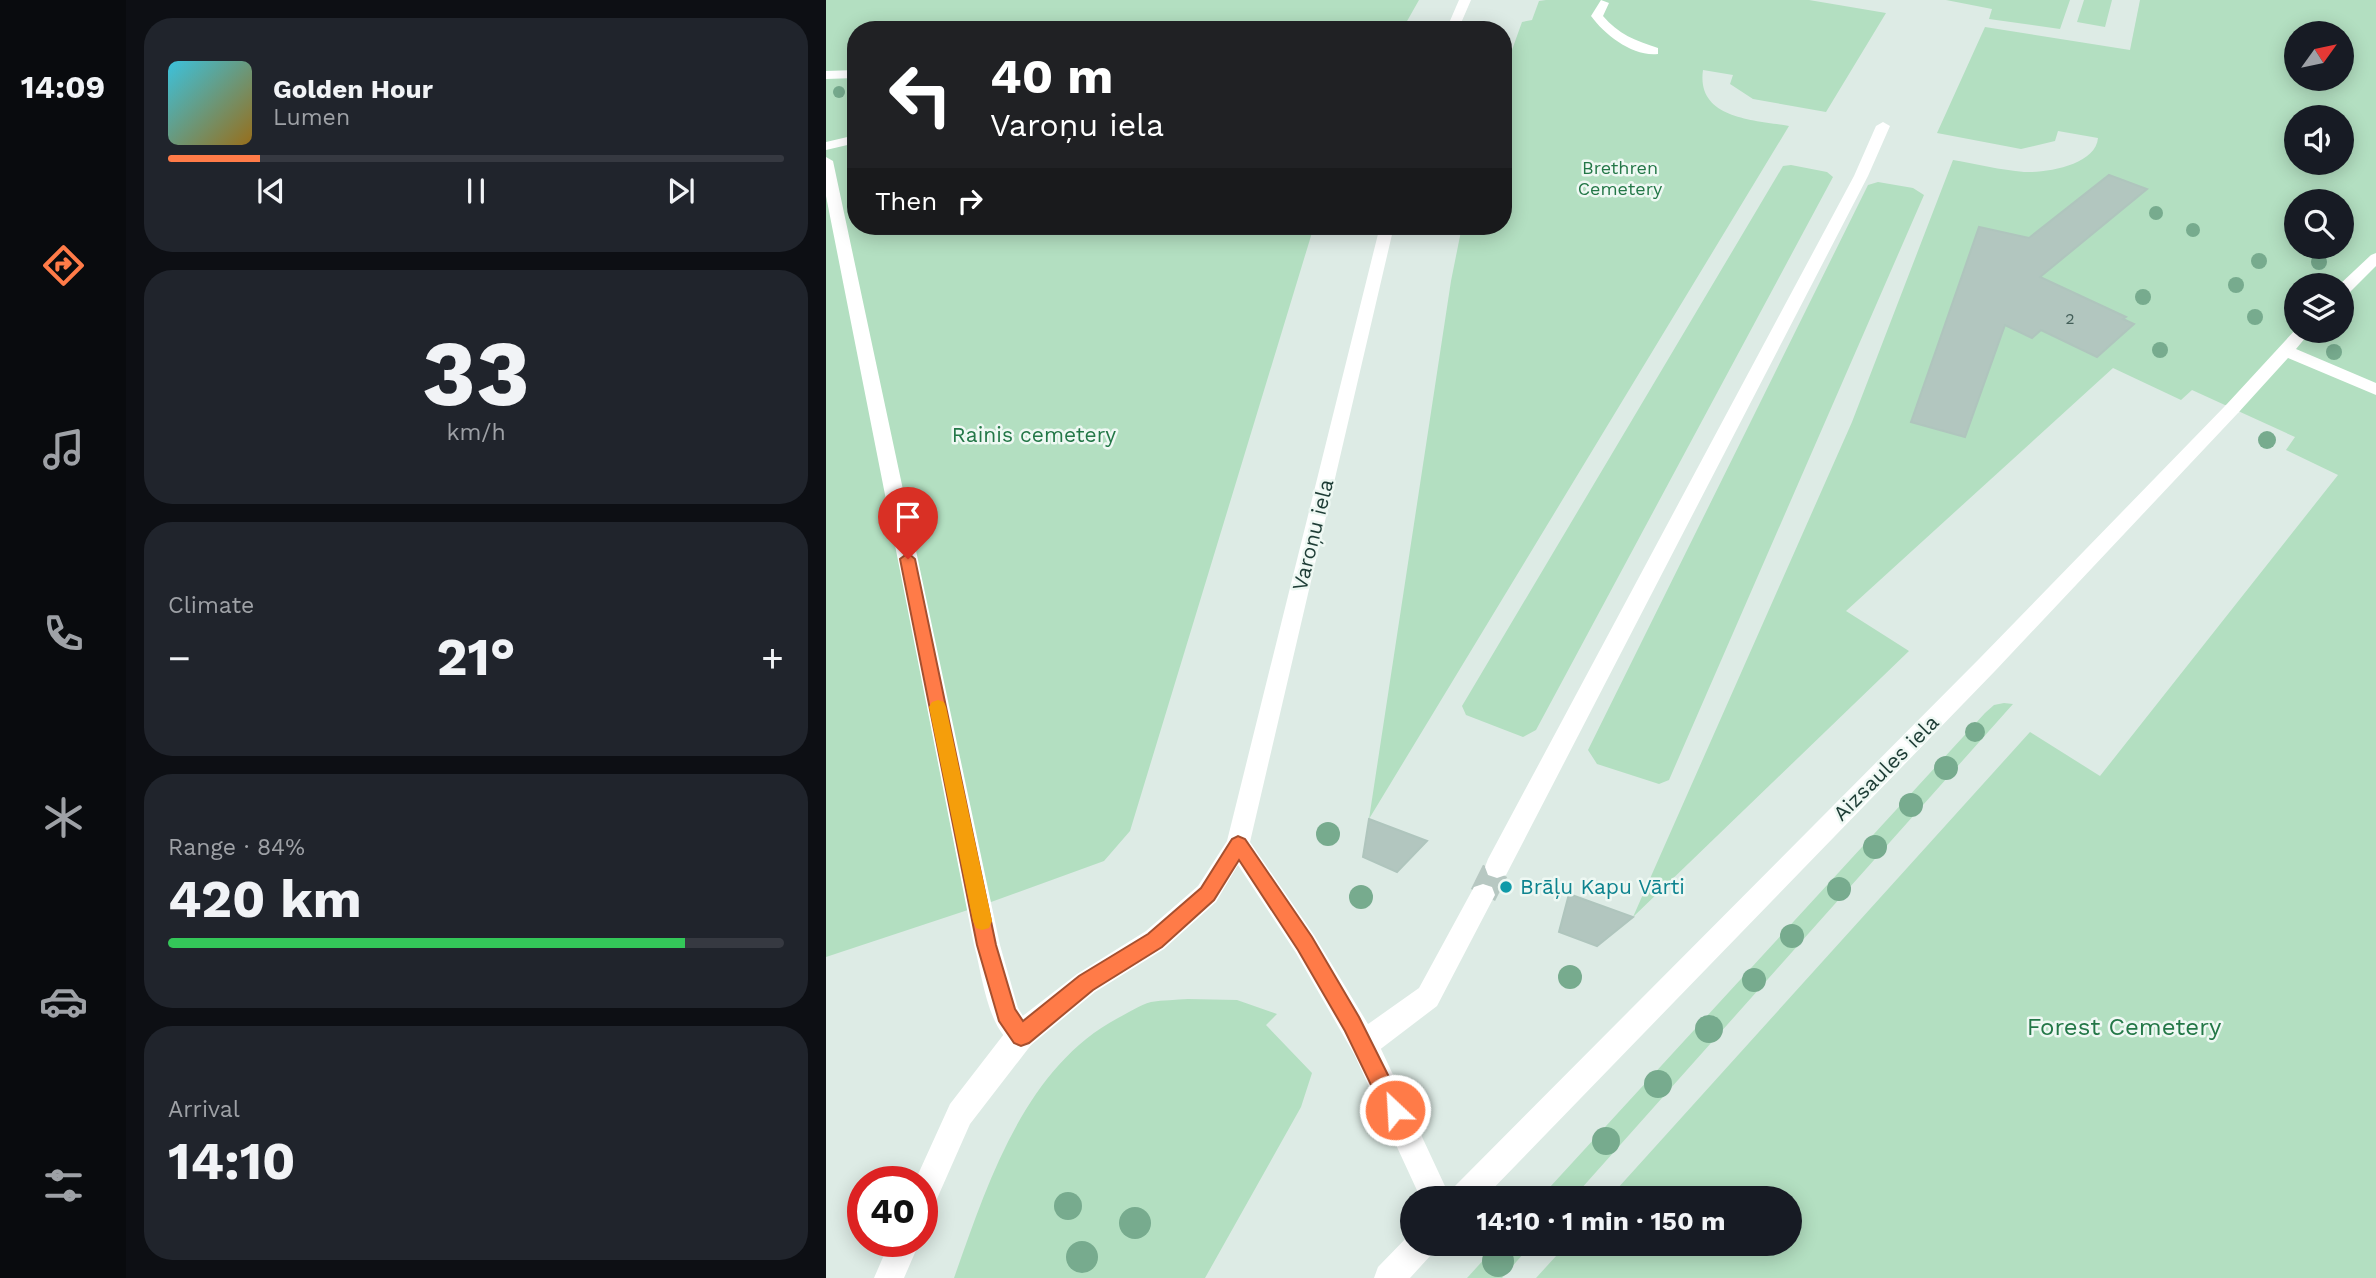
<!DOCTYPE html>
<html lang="en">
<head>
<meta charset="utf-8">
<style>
	:root { --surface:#171b24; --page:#20242c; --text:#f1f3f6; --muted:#9ea1a6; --line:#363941; --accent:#ff7b48 }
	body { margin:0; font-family:"Work Sans",sans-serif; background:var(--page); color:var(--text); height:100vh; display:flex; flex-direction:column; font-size:26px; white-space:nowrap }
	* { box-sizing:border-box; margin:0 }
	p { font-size:23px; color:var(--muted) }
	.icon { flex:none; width:38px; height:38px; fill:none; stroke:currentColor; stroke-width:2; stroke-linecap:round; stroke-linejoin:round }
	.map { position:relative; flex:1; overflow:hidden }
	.drawer { display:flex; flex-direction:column; gap:18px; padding:18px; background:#0d0f14; width:700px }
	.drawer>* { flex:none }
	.banner { position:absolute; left:21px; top:21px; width:665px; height:214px; border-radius:28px; box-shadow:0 4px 18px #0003; background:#202124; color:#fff; overflow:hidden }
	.needle { width:46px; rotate:57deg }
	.buttons { position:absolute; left:1458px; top:21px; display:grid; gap:14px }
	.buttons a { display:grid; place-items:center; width:70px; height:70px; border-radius:50%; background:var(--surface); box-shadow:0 4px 18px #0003; font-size:35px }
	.speed { position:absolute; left:21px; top:1166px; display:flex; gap:14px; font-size:35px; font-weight:700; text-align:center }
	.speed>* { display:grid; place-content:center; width:91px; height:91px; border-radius:50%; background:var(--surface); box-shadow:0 4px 18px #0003; line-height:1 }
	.speed .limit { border:10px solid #d22; background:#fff; color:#111 }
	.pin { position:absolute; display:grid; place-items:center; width:60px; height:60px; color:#fff; margin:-72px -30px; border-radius:50% 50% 50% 0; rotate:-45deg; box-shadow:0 0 7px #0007 }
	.pin .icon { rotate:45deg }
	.me { position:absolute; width:77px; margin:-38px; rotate:335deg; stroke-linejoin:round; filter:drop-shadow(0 0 5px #0008) }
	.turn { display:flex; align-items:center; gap:24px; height:147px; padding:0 28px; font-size:32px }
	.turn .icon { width:91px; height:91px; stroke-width:2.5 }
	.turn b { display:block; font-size:49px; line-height:60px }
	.then { display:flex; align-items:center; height:66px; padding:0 28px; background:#0003; gap:14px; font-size:26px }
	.big { font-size:52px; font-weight:700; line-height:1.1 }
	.drawer .card { flex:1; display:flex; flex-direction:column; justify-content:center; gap:10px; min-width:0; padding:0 24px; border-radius:28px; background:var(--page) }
	.drawer .dial { align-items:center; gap:0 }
	.dial b { font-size:91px; line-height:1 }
	.song { display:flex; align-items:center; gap:21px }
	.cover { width:84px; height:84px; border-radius:10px; background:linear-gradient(135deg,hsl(190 70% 55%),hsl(40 70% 35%)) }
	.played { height:7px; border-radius:4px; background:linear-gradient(90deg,var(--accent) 15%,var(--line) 15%) }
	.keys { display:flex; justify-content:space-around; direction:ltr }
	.heat { display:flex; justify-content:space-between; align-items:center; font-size:38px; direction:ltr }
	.charge { height:10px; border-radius:5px; background:linear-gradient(90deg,#34c759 84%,var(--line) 0) }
	.trip { position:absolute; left:574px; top:1186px; width:402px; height:70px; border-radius:35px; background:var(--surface); box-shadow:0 4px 18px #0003; font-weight:700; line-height:70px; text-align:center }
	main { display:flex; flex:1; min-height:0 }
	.menu { display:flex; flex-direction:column; width:126px; justify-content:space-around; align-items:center; background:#090b0e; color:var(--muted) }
	.menu .icon { width:49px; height:49px }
	.menu .selected { color:var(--accent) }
	.menu b { font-size:32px; color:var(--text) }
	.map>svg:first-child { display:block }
	.green { fill:#b3dfc1; fill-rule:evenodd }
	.building { fill:#b2c6bf; stroke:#afc5bd; stroke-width:2 }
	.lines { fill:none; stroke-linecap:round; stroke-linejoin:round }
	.pedestrian-tunnel { stroke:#b7c8c2; stroke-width:27; stroke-dasharray:27 13; stroke-linecap:butt }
	.service { fill:#fff; fill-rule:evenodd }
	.pedestrian { fill:#fff; fill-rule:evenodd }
	.tertiary { fill:#fff; fill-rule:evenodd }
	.tree { fill:#77ab8e }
	.route { fill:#ff7b48; stroke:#a6502f; stroke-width:2 }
	.slow { fill:#f59e0b }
	.culture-dot { fill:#0f9aa8; stroke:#eef8f3; stroke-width:2.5 }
	.labels { text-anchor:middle; stroke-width:5; stroke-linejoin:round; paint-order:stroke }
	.far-number-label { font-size:16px; fill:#425e58 }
	.far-park-label { font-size:18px; fill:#237747; stroke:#eef8f3 }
	.park-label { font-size:21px; fill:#237747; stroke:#eef8f3 }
	.street-label { font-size:21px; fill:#1d3c35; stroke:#eef8f3 }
	.culture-label { font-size:21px; fill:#0d838f; stroke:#eef8f3; text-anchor:start }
	.near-park-label { font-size:24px; fill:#237747; stroke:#eef8f3 }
</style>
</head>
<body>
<main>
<nav class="menu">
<b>14:09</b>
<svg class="icon selected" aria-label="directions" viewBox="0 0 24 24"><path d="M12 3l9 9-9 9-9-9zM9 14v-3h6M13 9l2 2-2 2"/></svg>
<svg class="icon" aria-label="music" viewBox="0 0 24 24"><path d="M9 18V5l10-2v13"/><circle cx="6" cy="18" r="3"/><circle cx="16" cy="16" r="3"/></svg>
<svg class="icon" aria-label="phone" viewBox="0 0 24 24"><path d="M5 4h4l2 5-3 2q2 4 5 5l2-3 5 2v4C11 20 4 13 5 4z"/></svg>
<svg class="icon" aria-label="climate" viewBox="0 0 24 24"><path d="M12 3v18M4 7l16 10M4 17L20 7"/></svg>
<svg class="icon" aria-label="car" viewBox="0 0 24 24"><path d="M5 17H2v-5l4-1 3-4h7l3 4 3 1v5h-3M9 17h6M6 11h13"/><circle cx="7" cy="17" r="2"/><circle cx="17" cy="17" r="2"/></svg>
<svg class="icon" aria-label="filters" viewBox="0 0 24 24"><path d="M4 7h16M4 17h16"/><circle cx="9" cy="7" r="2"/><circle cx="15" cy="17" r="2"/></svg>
</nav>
<section class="drawer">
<div class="card">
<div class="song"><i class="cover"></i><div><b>Golden Hour</b><p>Lumen</p></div></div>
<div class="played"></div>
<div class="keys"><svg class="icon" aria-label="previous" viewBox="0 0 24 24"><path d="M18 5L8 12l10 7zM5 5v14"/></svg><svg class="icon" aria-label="pause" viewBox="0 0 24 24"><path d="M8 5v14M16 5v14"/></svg><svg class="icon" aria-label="next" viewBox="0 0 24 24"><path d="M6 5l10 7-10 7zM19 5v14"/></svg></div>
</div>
<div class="card dial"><b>33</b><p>km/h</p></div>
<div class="card"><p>Climate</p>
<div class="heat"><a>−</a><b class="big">21°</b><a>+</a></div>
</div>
<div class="card"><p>Range · 84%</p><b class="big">420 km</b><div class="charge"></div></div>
<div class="card"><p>Arrival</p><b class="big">14:10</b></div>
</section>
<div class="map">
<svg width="1550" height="1278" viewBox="0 0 1550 1278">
	<rect width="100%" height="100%" fill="#ddebe5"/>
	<path class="green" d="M0,0H593L576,30H30V226H488L304,831L278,861L154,906L0,957Z
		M720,0H983L1060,13L1000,112L927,99L904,84L907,75L877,70C870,119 928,120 963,126L543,819L625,281L636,226H677V75L696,22L706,20L713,1Z
		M1120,0H1244L1234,29L1163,19L1166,9Z
		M1258,0H1286L1279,27L1251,22Z
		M1314,0H1550V1278H710L741,1244H964V1199H782L1204,732L1274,776L1512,475L1460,450L1469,437L1366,390L1355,400L1287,368L1020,611L1083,651L807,917L1026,422L1127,160C1150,164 1175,170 1198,172C1220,173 1270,165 1272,138L1232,131L1229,141L1195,149L1111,133L1159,27L1304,50ZM1470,33H1516V79H1470ZM1470,117H1516V163H1470ZM1470,201H1516V247H1470ZM1470,285H1516V331H1470Z
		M965,165L1001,172L1007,177L710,730L697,737L640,715L636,706L957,166Z
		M1052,182L1087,188L1098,195L843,780L833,784L771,764L762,750L1042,185Z
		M1178,703L1187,704L746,1199H713L1159,713L1168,705Z
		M362,999L411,1000L451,1014L440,1025L486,1073L475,1107L379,1278H128C161,1185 198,1068 292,1018C302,1013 314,1005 325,1002C337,1000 350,1000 362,999Z
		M672,1244H706L676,1278H641Z"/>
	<path class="building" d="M1283,175L1321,189L1214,277L1300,317L1297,319L1308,324L1271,357L1215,330L1206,338L1179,325L1139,437L1085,422L1153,227L1203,238Z
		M543,819L601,841L571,872L537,857Z
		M743,894L807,917L771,946L733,932Z"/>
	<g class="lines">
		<path class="pedestrian-tunnel" d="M657,895L671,867"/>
		<path class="service" d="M775,0L783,3L777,16C792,34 810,41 832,48V54C807,57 779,35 765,16Z
			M30,70V78L0,79V71Z
			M30,135V143L0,150V142Z
			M0,157L7,161L174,945L192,1008L209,1035L205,1045L195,1049C161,1035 157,976 148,945L0,196Z
			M1406,403L1412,405L1415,409L1412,413L1169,671L657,1199H621L626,1189L1153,659L1400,405Z"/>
		<path class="pedestrian" d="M1057,122L1064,126L1042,176L680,875L671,878L662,875L659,867L662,859L1028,176L1050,126Z
			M1550,253V266L1522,294L1516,296V285H1513L1545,255Z
			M1470,329L1485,331L1470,349L1550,383V395L1462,358L1412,413H1400L1397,409L1400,405Z
			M657,884L666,887L669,895L611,1006L548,1054L538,1058L528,1054L524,1044L528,1034L593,988L648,887Z"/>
		<path class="tertiary" d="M633,0H645L632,30H620Z
			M554,226H568L424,842L488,935L548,1034L625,1199H595L528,1054L470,953L412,865L390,902L338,949L269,992L205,1045L144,1124L106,1210L96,1215V1181H89L124,1104L185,1025L251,974L320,931L372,886L401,841Z
			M586,1232V1244H609L605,1255L584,1278H548L552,1267Z
			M64,1241H94L78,1278H48Z"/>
	</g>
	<g class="tree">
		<circle cx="13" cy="92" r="6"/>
		<circle cx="1330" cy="213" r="7"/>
		<circle cx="1367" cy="230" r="7"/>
		<circle cx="1433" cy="261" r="8"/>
		<circle cx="1493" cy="262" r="8"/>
		<circle cx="1410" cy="285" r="8"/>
		<circle cx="1317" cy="297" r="8"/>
		<circle cx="1429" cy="317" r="8"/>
		<circle cx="1334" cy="350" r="8"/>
		<circle cx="1508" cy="352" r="8"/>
		<circle cx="1441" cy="440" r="9"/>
		<circle cx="1149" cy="732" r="10"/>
		<circle cx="1120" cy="768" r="12"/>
		<circle cx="1085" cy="805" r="12"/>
		<circle cx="502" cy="834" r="12"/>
		<circle cx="1049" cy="847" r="12"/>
		<circle cx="1013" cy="889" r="12"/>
		<circle cx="535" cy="897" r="12"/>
		<circle cx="966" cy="936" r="12"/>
		<circle cx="744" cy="977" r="12"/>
		<circle cx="928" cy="980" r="12"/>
		<circle cx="883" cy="1029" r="14"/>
		<circle cx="832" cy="1084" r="14"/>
		<circle cx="780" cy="1141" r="14"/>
		<circle cx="242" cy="1206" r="14"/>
		<circle cx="309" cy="1223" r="16"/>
		<circle cx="256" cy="1257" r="16"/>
		<circle cx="672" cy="1261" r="16"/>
	</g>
	<path class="route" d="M82,553L89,559L170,945L189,1009L197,1021L253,976L322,934L375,888L406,839L412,836L419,839L486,937L533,1017L576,1103L580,1110L576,1118L569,1121L561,1118L519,1031L472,950L413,860L388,900L336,947L267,990L203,1043L195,1046L188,1043L173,1021L151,945L74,559Z"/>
	<path class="slow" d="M112,700L118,702L120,707L166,921L163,928L156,930L150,928L147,921L103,707L106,702Z"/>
	<circle class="culture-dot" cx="680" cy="887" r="7"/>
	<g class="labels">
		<g class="far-number-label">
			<text x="1244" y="324">2</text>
		</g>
		<g class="far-park-label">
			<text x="794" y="174">Brethren<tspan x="794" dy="21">Cemetery</tspan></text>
		</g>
		<g class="park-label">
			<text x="208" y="442">Rainis cemetery</text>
		</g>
		<g class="street-label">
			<text transform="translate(487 535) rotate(-76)" y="7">Varoņu iela</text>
			<text transform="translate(1060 768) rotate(-45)" y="7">Aizsaules iela</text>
		</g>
		<g class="culture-label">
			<text x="694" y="894">Brāļu Kapu Vārti</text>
		</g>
		<g class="near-park-label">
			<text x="1298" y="1035">Forest Cemetery</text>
		</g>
	</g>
</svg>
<div class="buttons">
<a><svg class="needle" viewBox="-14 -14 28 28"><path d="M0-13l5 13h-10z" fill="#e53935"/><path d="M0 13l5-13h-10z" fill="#9ea1a6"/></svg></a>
<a><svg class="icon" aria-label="sound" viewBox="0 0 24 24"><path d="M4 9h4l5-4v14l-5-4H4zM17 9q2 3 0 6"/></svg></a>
<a><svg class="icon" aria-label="search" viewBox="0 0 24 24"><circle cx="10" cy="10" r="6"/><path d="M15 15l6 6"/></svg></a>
<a><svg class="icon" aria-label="layers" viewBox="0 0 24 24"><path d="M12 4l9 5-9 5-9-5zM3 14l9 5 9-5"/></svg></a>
</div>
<div class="speed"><div class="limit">40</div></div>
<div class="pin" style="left:82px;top:559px;background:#d93025"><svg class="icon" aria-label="arrive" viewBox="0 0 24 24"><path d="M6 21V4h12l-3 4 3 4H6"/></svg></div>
<svg class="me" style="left:569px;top:1110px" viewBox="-20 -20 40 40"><circle r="17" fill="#ff7b48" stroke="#fff" stroke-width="3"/><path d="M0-11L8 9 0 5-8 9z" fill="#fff"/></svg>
<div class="trip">14:10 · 1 min · 150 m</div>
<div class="banner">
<div class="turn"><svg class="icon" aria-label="left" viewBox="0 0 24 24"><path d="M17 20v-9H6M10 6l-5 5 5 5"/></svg><div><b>40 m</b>Varoņu iela</div></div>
<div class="then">Then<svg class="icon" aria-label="right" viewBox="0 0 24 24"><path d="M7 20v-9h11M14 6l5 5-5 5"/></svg></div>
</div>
</div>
</main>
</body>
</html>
